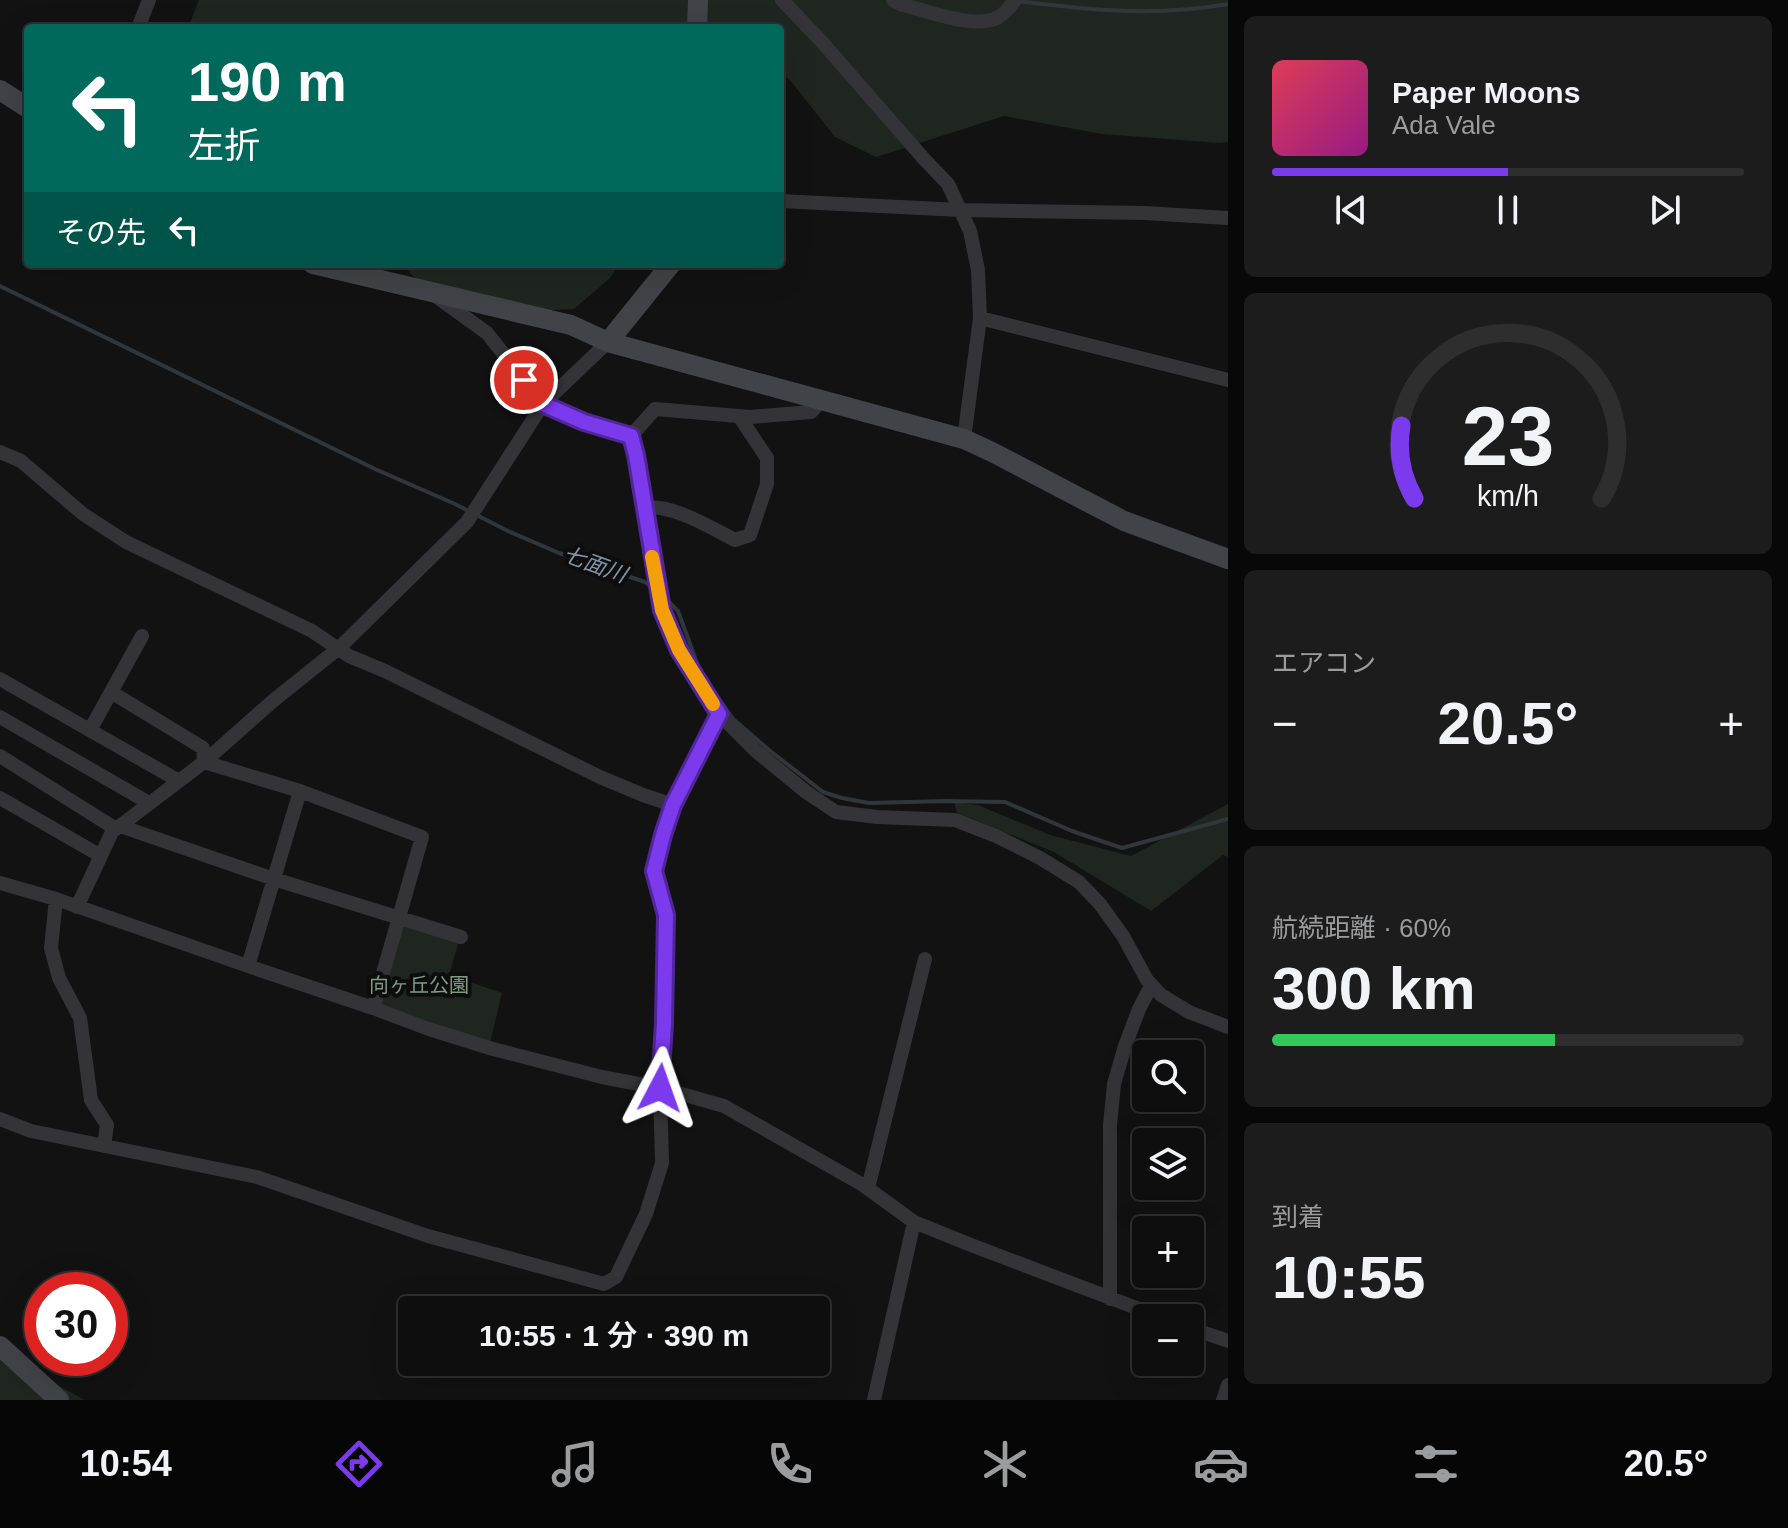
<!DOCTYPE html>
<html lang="ja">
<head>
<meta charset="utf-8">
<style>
	:root { --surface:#0e0e0e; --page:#1c1c1c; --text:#f1f3f6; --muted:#9b9c9e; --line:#2e2e2e; --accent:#7c3aed }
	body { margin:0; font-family:Arial,"Noto Sans JP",sans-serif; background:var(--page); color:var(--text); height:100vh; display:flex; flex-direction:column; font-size:30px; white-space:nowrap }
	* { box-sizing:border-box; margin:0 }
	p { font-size:26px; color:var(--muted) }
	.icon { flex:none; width:44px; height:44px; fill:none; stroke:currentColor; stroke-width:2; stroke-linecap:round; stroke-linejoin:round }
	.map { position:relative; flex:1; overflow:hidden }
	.details { display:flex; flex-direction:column; gap:16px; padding:16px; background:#080808; width:560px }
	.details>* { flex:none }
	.hud { position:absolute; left:24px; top:24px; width:760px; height:244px; border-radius:8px; box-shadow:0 8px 32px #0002,0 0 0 2px var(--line); background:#00695c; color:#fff; overflow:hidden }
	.fabs { position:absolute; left:1132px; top:1040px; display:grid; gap:16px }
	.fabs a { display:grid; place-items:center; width:72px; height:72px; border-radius:8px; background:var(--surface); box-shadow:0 8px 32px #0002,0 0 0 2px var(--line); font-size:40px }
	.speed { position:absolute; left:24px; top:1272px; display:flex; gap:16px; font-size:40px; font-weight:700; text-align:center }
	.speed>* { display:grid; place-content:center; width:104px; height:104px; border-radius:50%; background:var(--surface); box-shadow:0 8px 32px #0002,0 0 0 2px var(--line); line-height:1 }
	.speed .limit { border:12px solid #d22; background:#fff; color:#111 }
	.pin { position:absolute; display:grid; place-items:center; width:68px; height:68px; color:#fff; margin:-34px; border:4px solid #fff; border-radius:50%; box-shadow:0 2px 8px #0007 }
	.me { position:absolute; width:88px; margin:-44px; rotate:4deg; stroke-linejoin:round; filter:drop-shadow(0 0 6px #0008) }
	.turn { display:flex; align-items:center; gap:28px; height:168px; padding:0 32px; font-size:36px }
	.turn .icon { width:104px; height:104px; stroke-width:2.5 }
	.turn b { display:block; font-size:56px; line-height:68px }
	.then { display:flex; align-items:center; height:76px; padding:0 32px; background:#0003; gap:16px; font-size:30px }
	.big { font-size:60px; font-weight:600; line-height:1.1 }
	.details .tile { flex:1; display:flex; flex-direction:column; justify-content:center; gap:12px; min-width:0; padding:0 28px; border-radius:12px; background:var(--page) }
	.details .dial { align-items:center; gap:0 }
	.dial svg { height:208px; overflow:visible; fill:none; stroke:var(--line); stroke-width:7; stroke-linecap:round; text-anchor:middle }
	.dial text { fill:var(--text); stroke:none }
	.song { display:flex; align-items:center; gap:24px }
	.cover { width:96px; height:96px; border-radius:12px; background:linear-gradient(135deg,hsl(350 70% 55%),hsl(310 70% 35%)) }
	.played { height:8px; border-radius:4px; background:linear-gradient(90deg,var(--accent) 50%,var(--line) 50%) }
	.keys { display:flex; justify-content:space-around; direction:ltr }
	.heat { display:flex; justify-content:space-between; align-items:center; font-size:44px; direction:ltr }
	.charge { height:12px; border-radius:6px; background:linear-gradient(90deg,#34c759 60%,var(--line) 0) }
	.trip { position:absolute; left:398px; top:1296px; width:432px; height:80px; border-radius:8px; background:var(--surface); box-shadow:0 8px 32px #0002,0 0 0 2px var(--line); font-weight:600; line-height:80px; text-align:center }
	.menu { display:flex; height:128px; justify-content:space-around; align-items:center; background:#060606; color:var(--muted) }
	.menu .icon { width:56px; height:56px }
	.menu .active { color:var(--accent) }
	.menu b { font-size:36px; color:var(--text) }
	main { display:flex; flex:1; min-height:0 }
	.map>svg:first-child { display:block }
	.green { fill:#1f2620 }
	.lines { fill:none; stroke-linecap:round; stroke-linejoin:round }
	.stream { stroke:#2f363c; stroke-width:4 }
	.street { stroke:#343438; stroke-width:14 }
	.secondary { stroke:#424348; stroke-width:20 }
	.route-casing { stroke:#51269a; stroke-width:20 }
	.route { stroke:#7c3aed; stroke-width:14 }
	.slow { stroke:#f59e0b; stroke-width:14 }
	.labels { text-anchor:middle; stroke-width:8; stroke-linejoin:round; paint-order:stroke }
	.park-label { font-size:20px; fill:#7f9b82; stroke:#0d0d0e }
	.water-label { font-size:22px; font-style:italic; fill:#8094a9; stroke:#0d0d0e }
</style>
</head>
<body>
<main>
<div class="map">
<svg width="1228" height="1400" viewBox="0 0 1228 1400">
	<rect width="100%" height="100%" fill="#121213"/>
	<path class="green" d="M199,0H1228V142L1220,143L1102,134L1004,116L876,157L835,137L790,80L780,73V28H188Z
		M402,264H619L610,278L574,309L507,312L426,290Z
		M954,802L978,805L1050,835L1131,856L1228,804V857L1223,855L1151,911L1054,852L957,813Z
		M403,924L459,941L449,975L502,993L490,1043L380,1004Z
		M0,1354L85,1400H0Z"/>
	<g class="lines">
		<path class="stream" d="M1017,1C1089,10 1156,17 1228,4
			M0,286L375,469L455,504L508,531L559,553L645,582L654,589
			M664,597L678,611L701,674
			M711,688L733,719L769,750L823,792L842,798L869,803L946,801L1005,802L1072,831L1122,848L1228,819"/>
		<path class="street" d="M782,0L822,42L924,159L948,184L970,231L978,270L980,318L964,439
			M893,0L903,5C929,11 972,29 997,18C1005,14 1010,7 1015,0
			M138,28L149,0
			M780,201L960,210L1145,213L1228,218
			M437,297L487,333L543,404L584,422L631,436L636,455L662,610L679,650L719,714L756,751L806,792L836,812L877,817L955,820L996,836L1040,858L1079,882L1100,904L1123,936L1147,980L1161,995L1189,1012L1228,1027
			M980,318L1228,380
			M631,436L655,409L750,417L811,412L821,401
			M0,452L21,461L83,514L126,542L312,631L349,656L385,671L600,777L643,795L673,805
			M644,508C671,503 711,528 735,540L750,535L767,484V458L739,416
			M0,679L179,781
			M111,692L203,748L204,762L300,791L422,837L373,1008
			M0,717L149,803
			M90,730L142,636
			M0,756L116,829
			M0,798L101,856
			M120,826L274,879L461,937
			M0,883L56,899L248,966L373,1008L429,1029L493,1049L602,1077L660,1088L724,1106L863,1185L914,1222L971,1245L1163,1318
			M56,899L51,948L59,978L80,1018L91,1100L107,1125L104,1146
			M77,907L112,832L204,762L274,700L339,648L467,522L543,404L608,342
			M248,966L300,791
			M0,1119L31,1131L257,1177L428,1236L604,1284L616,1277L646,1214L662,1163L660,1088L664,1023L666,915L654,871L663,835L673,805L719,714
			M868,1188L925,959
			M1110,1299V1125L1114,1084L1125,1046L1139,1009L1151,986
			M1190,1328L1228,1341
			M874,1400L914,1222
			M1223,1400L1228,1385"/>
		<path class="secondary" d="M697,28L698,0
			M0,90L28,108
			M313,264L571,325L608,342L964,439L992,452L1124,521L1228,559
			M608,342L671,264
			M0,1346L59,1400"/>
	</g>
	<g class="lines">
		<g class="route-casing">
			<path id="route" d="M524,380L543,404L584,422L631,436L636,455L662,610L679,650L719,714L673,805L663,835L654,871L666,915L664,1023L660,1088"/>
		</g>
		<use href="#route" class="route"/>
		<path class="slow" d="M652,557L662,610L679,650L713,704"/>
	</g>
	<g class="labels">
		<g class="park-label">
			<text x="419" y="992">向ヶ丘公園</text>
		</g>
		<g class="water-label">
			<text transform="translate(595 564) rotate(20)" y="8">七面川</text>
		</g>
	</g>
</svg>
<div class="fabs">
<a><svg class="icon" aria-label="search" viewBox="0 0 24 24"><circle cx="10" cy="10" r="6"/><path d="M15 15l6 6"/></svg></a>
<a><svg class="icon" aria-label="layers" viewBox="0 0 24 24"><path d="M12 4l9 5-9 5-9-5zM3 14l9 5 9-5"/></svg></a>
<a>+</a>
<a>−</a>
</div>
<div class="speed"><div class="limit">30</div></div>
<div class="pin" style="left:524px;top:380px;background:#d93025"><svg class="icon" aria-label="arrive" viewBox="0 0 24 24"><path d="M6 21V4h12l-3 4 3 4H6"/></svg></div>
<svg class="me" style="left:660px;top:1088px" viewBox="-20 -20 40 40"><path d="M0-17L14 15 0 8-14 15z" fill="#7c3aed" stroke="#fff" stroke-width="4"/></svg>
<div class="trip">10:55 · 1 分 · 390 m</div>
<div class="hud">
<div class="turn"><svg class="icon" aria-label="left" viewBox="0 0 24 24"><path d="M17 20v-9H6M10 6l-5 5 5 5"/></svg><div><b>190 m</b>左折</div></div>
<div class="then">その先<svg class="icon" aria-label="left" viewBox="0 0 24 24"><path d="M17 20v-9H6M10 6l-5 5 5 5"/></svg></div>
</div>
</div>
<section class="details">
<div class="tile">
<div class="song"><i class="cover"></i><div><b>Paper Moons</b><p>Ada Vale</p></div></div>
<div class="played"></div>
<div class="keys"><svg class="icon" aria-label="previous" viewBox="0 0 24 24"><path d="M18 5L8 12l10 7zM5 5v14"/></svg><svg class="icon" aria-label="pause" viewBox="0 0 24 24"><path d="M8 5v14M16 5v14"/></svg><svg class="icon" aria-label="next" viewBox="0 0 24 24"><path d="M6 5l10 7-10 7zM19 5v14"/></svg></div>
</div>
<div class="tile dial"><svg viewBox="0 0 100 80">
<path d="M14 69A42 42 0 1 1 86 69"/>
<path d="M14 69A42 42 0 0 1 9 41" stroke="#7c3aed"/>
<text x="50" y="56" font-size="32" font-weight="700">23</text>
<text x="50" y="72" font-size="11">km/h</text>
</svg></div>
<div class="tile"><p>エアコン</p>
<div class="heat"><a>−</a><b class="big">20.5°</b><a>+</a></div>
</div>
<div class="tile"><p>航続距離 · 60%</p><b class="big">300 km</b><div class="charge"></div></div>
<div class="tile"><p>到着</p><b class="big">10:55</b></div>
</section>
</main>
<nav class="menu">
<b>10:54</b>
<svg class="icon active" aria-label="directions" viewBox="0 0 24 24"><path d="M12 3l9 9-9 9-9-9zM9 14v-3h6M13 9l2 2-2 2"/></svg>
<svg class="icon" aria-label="music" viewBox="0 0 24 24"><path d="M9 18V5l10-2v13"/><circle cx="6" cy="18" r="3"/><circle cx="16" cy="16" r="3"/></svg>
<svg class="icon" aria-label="phone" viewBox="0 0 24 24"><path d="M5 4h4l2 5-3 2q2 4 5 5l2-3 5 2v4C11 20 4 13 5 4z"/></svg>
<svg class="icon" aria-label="climate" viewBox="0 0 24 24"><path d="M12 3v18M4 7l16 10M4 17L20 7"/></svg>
<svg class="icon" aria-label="car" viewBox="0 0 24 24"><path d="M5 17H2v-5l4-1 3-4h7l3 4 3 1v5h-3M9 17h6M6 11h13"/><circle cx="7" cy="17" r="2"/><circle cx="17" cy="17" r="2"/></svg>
<svg class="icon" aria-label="filters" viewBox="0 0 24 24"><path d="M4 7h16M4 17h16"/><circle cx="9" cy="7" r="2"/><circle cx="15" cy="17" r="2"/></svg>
<b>20.5°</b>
</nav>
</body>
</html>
